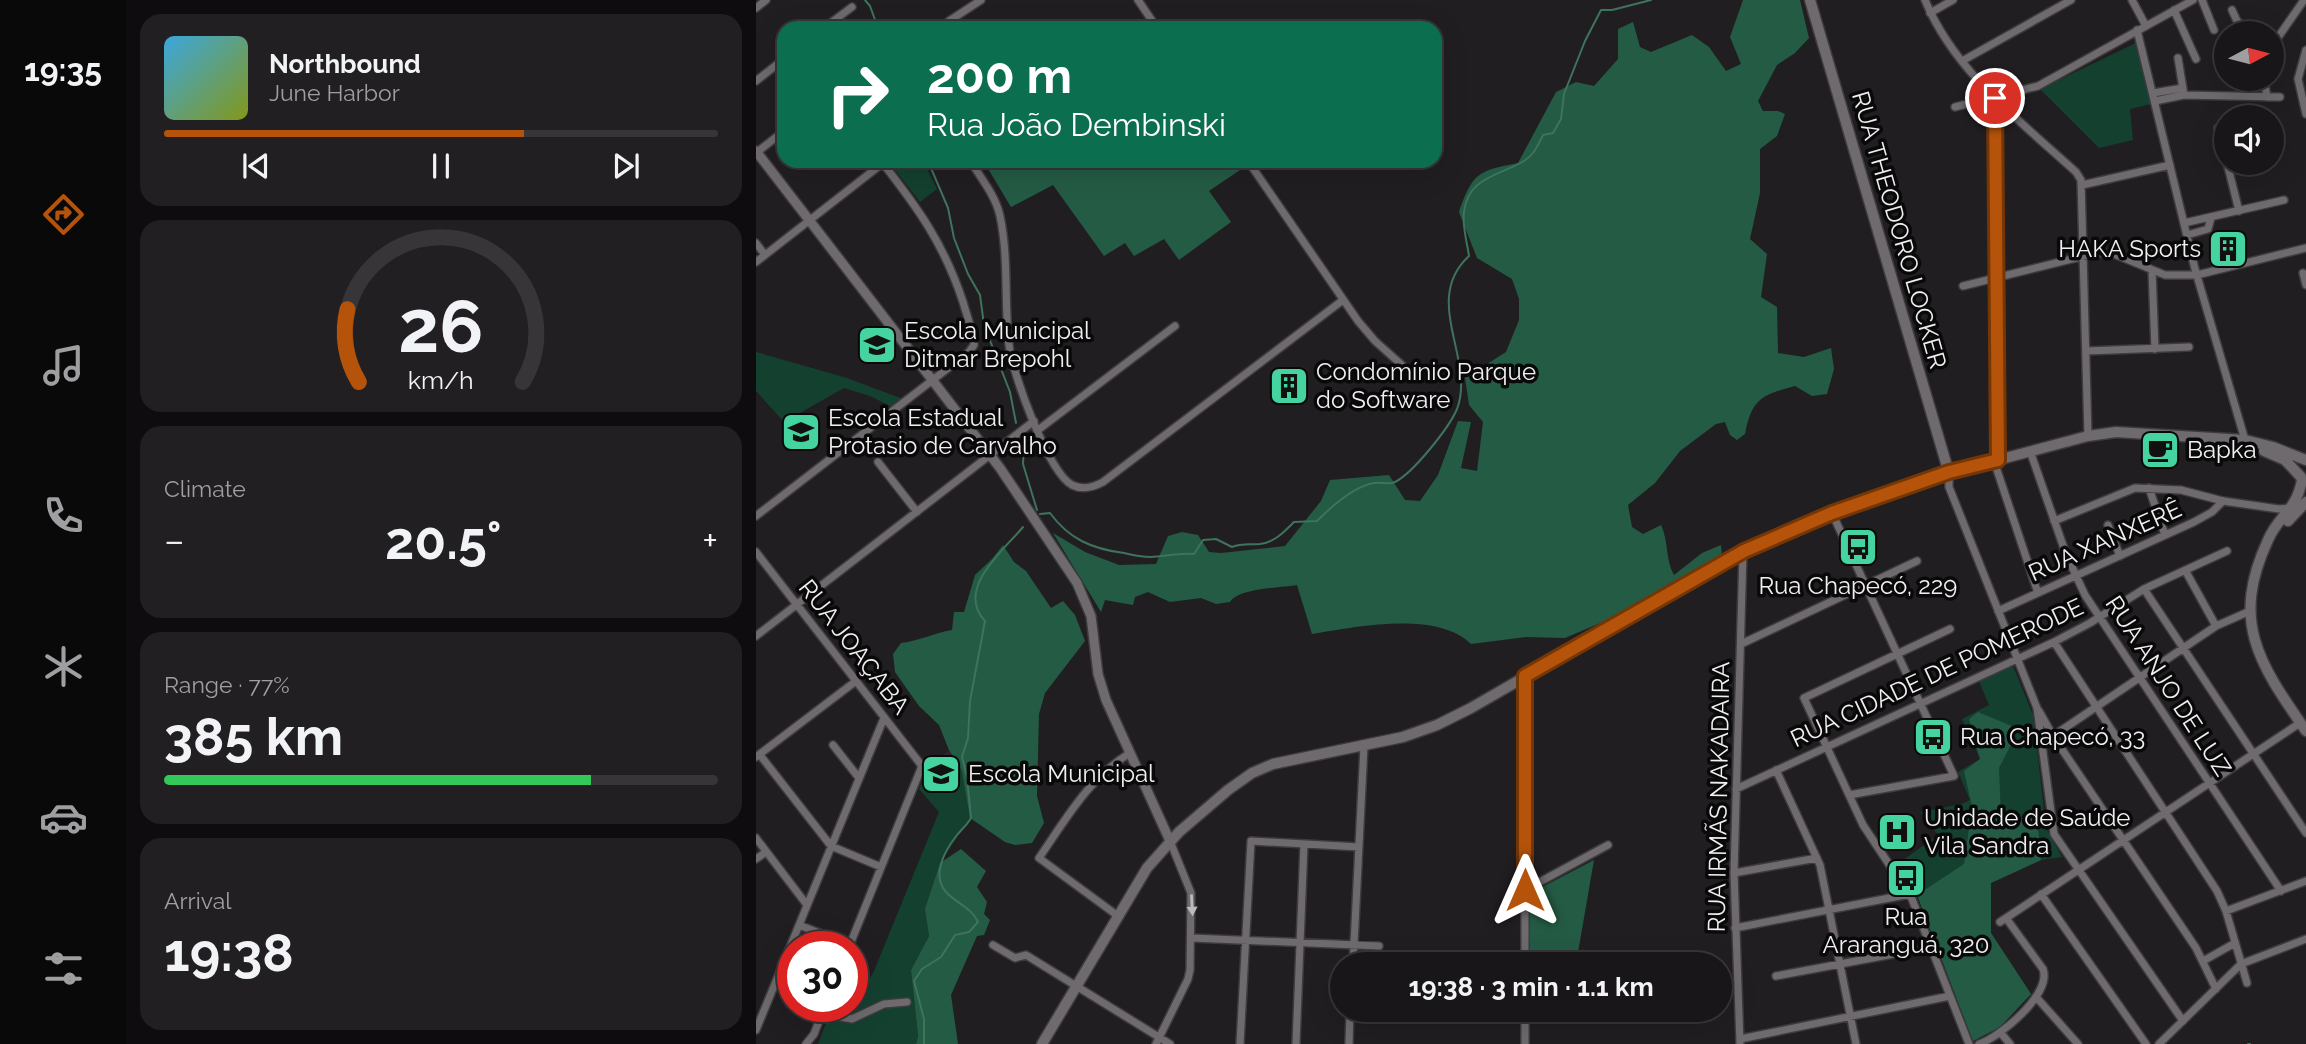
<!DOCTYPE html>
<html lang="en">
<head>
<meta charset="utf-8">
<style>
	:root { --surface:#191619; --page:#221f22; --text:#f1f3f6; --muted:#9f9fa2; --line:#373538; --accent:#b45309 }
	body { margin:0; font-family:Raleway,sans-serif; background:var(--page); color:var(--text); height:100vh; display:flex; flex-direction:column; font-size:26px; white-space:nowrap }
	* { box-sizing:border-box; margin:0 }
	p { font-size:23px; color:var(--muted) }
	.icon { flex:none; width:38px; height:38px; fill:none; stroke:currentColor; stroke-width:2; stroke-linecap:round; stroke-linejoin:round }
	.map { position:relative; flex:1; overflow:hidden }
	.side { display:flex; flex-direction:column; gap:14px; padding:14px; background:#0e0c0e; width:630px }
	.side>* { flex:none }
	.banner { position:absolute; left:21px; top:21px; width:665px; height:147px; border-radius:21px; box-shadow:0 7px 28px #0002,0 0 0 2px var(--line); background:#0b6e4f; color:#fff; overflow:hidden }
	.needle { width:46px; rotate:83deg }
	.tools { position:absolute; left:1458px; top:21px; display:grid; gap:14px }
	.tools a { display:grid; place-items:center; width:70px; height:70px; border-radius:50%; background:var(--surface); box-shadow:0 7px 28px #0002,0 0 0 2px var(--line); font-size:35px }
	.speed { position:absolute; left:21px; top:931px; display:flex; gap:14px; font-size:35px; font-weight:700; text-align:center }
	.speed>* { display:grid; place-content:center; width:91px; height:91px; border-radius:50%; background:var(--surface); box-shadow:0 7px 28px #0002,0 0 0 2px var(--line); line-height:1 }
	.speed .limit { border:10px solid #d22; background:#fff; color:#111 }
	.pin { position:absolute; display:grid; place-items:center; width:60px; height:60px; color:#fff; margin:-30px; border:4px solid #fff; border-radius:50%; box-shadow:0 2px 7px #0007 }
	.me { position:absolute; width:77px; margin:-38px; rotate:0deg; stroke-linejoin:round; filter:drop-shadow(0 0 5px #0008) }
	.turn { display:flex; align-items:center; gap:24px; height:147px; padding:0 35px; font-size:32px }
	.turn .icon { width:91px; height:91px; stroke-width:2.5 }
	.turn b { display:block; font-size:49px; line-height:60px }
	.big { font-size:52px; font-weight:700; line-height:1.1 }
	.side .widget { flex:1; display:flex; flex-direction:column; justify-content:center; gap:10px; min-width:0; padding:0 24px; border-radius:21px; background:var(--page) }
	.side .dial { align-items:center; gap:0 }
	.dial svg { height:182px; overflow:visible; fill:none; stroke:var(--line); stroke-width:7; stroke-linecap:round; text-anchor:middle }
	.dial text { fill:var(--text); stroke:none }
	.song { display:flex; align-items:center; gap:21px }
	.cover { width:84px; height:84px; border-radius:10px; background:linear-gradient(135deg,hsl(200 70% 55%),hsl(70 70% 35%)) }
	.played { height:7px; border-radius:4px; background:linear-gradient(90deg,var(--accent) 65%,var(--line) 65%) }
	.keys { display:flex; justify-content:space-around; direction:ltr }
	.heat { display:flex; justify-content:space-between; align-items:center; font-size:38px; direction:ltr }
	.charge { height:10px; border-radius:5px; background:linear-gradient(90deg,#34c759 77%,var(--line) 0) }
	.trip { position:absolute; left:574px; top:952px; width:402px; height:70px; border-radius:35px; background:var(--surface); box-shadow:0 7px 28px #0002,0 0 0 2px var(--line); font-weight:700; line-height:70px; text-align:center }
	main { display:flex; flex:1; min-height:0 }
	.tabs { display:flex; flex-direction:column; width:126px; justify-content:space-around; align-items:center; background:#0a090a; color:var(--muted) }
	.tabs .icon { width:49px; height:49px }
	.tabs .on { color:var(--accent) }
	.tabs b { font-size:32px; color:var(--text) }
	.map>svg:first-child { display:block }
	.built { fill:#2b242c }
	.green { fill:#14402f }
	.forest { fill:#245b45 }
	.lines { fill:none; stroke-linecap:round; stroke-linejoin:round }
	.stream { stroke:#3e735c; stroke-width:2 }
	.minor-casing { stroke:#3e3b3e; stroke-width:10 }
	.tertiary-casing { stroke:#3e3b3e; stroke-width:12 }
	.secondary-casing { stroke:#3e3b3e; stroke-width:13 }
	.minor { stroke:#6e6a6e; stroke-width:7 }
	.tertiary { stroke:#6e6a6e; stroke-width:9 }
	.secondary { stroke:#6e6a6e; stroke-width:10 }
	.oneway { fill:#bdbabd }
	.route-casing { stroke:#753606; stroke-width:18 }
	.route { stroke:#b45309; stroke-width:12 }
	.labels { text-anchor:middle; stroke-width:7; stroke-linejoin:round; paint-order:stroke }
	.street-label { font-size:24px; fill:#f1eff1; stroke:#0a090a }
	.poi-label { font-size:24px; fill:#f1eff1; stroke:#0a090a; text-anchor:start }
</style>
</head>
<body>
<main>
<nav class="tabs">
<b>19:35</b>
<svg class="icon on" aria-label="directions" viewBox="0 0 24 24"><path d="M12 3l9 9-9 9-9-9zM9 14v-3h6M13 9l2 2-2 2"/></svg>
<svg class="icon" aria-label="music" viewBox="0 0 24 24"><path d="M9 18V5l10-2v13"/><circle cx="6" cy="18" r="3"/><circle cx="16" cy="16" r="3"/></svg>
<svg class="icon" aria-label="phone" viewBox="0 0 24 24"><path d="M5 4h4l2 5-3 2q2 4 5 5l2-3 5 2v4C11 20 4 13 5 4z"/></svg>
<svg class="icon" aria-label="climate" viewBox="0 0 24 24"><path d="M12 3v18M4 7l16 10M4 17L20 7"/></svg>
<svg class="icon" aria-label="car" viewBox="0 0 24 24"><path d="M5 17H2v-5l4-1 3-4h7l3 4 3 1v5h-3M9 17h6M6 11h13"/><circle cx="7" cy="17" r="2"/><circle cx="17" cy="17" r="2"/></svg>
<svg class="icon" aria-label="filters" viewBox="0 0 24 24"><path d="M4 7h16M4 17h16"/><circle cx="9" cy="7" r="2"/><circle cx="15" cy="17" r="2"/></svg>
</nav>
<section class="side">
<div class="widget">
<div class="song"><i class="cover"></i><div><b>Northbound</b><p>June Harbor</p></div></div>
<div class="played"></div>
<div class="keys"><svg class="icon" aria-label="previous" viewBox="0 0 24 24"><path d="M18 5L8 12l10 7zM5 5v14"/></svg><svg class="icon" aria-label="pause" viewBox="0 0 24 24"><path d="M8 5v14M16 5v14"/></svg><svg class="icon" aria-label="next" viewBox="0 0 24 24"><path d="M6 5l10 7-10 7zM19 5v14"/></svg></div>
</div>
<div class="widget dial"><svg viewBox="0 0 100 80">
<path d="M14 69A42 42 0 1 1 86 69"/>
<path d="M14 69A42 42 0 0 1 9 37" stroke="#b45309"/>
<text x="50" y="56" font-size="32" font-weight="700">26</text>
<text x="50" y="72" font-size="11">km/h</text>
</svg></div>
<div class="widget"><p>Climate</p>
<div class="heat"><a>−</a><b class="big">20.5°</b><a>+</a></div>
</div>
<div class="widget"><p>Range · 77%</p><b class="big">385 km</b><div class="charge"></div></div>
<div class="widget"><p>Arrival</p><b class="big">19:38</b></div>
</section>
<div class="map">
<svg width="1550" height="1044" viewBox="0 0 1550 1044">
	<rect width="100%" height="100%" fill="#211e21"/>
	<path class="built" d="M193,750L203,766L192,793L166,782L173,766Z"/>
	<path class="green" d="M1382,42L1395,104L1374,109L1377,140L1343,148L1284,89Z
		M132,161H167L181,189L164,202Z
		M0,352L91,378L147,399L138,408L114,396L88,388L28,422L0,391Z
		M1257,666L1277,715L1290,828L1306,857L1285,860L1235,883V933L1275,994L1244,1027L1217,1041L1161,895L1140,865L1182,835L1164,812L1206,804L1214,800L1202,772L1224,759L1206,719L1233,705L1222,679Z
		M203,766L207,771L214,818L184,863L170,909L173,936L155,970L162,1036L160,1044H62L76,1007L95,1013L118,971L183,812L163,789L166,782L192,793Z"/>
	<path class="forest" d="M987,0H1044L1053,38L1039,53L1021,65L1002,101L1007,111H1022L1029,114L1021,136L1004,149V193L994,239L1011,254L1005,297L1021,307L1022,353L1048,357L1075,348L1078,369L1071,394L1056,396L1039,386C1006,395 996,398 989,434L981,440L974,435L969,422L960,424L924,451L899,483L872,505L876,527L887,534L905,525C913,542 909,559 918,575L946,553L965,545L966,557L863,615L809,638L770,637L715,644C681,610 599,627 556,634L541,585C524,588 483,588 474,602L460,604L445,598L414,602L392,592L379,597L377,605L349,600L345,612L297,533L329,552L363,565L400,564L412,536L426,532L442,535L453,552L465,553L529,546L565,501L574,480L633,475L649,500L664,501L682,475L702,421L715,422L705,468L721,471L727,422L713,405L709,378L750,352L763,320V299L756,279L721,258L703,212C717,173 721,171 762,163L800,92L820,82L838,86L862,59V29L877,22L884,47L895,52L936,35L953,47L970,71L985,64L974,37Z
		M229,161H319L324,167L334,161H478L484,170L453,191L475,222L423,260L408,239L378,256L369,243L348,256L297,185L255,207L228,162Z
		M247,545L258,562L270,571L295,608L307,601L319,615L329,641L289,693L283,714L281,796L288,823L276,843L259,845L249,842L214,818L206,771L193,750L183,725L163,706L139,672L137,654L145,643C163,641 178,633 196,630L198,612H208L219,575L236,559Z
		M1222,712L1263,729L1243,768L1245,818H1281L1285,860L1235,883V933L1275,994L1244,1027L1217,1041L1161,895L1208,864L1216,807L1208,771L1224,759L1213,719Z
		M205,849L230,871L221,887L231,902L228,914L234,920L228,935L221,936L195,995L202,1044H160L162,1036L155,970L173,936L169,909L184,863Z
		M838,860L820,964H773V894Z"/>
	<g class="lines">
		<path class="stream" d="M109,0L114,6L122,28
			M172,161L192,208L198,238L212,274L224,295L228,325L254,392L260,423
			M268,446L267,464L281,510
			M284,514L294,513C313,539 336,549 368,553C376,555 386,557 395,557C410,556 423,553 438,554L447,540L460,539L476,547C486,543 493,545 504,544C519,542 528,532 538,522L561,521C575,507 599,486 618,483C626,482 633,485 639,482C657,473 693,428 701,409C720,359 665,300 713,256C711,242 706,226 708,212C712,177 743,176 768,161C778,155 782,145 787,135L797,133L805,119L808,94L829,41L845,10H856L895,0
			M168,1044V1019L158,981L166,969L185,957L199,935L213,932L222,922C215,907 201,904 190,892C175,875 189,850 201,835C206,829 211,825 215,818L211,777L206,757L212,738L214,701L229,621C199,589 247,551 267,527
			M1492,1044H1494"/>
		<g class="minor-casing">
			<path id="minor" d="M382,0L401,28
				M1169,0C1198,71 1264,121 1320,172L1325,180L1332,436
				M1376,0L1390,26
				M1446,0L1458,30
				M0,8L10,0
				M1418,10L1440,59
				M1476,10L1481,21L1497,33
				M1174,13L1197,0
				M193,21L225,0
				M68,28L96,7
				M1381,30L1439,269L1489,440
				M1516,46L1548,0
				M1550,50L1542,79L1550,114
				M1422,58L1428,95
				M1206,61L1315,0
				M1508,79L1511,97
				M0,81L28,59
				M1397,93L1427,88
				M1239,98L1242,460
				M1399,101L1428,95L1524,97
				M1199,107L1282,86L1437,0
				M1462,128L1470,159
				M0,153L28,131
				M492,161L602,321L619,341L647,366
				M1471,163L1483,211
				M217,165C227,181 240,197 244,216C253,258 248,303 253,345C256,372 292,472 316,485C326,490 338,487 347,482L587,300
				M1326,185L1414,165
				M1428,223L1528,200
				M1431,235L1452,229L1455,218
				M0,243L9,255
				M0,262L127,163
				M1396,270L1399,349
				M1547,273L1550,285
				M1207,286L1340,253L1358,254L1409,275H1441L1550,248
				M1330,351L1433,347
				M282,430L419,326
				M1274,451L1310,554L1329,595L1525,891
				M1238,461L1282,593
				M122,462L161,512
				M1193,473V487L1281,708L1298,834L1427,1021
				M1393,488L1409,535
				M1076,513L1198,776L1093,795
				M0,516L213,352L218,345C217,331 211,316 207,302C188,244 162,208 125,161
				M1298,521L1379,488L1425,490L1467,501L1523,509L1535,508
				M1352,525L1364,556
				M0,552L166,766L93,947
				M1429,570L1460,626
				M1388,589L1550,833
				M1242,611L1438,522L1456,512L1467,501
				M1194,629L1048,698L1107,825L1156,899L1213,1044
				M0,636L278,421
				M1298,642L1461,891L1470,911L1491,983
				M985,644L1161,561
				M769,676V964
				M1283,711L1297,736L1440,948L1460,989
				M1297,736L1460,626L1494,611
				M77,745L103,778
				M4,755L75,846L125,867
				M0,757L100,681
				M1020,770L1064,865L1100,1044
				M980,789L1298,642L1334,623L1388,589L1471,551
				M0,838L51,905
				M0,859L10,852
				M978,873L1061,858
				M769,890L852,845
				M1285,894L1390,1044
				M1470,911L1550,881
				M362,916L283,858C310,819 333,778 374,753
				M1244,922L1544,723
				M43,925L94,945
				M979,928L1154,894
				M436,938L623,946
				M237,945L259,958L270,955L414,1044
				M1447,961L1479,943
				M597,964L608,746
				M1020,976L1175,947
				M1281,998L1322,1044
				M66,1014L96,1019L128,1004L151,1002
				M0,1030L128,718
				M1244,1032L1254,1044
				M984,1039L1194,996
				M50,1044L58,1034L69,1006
				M400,1044L432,979L434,970L435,893L414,841
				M484,1044L495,841L603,847
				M540,1044L548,844
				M593,1044L594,1010
				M769,1044V1010
				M984,1044L978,873L987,551
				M1223,1044C1244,1037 1296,994 1287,969L1250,918
				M1403,1044L1485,964L1550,939"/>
		</g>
		<g class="tertiary-casing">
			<path id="tertiary" d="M0,151L244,468L321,583L335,616L342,674L350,700L414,841"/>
		</g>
		<g class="secondary-casing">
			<path id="secondary" d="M1054,0L1193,473
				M1508,451L1529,460L1545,477
				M1546,480C1540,512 1523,514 1512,540C1474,622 1503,663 1550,731
				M1532,521L1550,502
				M286,1044L391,868L423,832L472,790L496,773L517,764L647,737L681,725L715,708L987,551L1076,513L1193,473L1332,436L1360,432L1489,440L1517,447L1550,460"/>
		</g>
		<use href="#minor" class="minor"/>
		<use href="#tertiary" class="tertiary"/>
		<use href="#secondary" class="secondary"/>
	</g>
	<defs><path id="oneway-solid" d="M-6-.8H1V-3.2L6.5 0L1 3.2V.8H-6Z" transform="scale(1.75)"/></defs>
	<use class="oneway" href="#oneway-solid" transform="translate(436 905) rotate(87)"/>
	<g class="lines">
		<g class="route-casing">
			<path id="route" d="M769,890V676L988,551L1076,513L1193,472L1242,460L1239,98"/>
		</g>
		<use href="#route" class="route"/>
	</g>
	<defs>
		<g id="building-square" transform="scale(2.0125)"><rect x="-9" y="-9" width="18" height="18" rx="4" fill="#45d49f" stroke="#0a090a"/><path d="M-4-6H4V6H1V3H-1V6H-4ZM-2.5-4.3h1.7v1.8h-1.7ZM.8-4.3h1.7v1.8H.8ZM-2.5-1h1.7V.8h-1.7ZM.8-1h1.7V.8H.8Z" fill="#111"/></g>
		<g id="school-square" transform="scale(2.0125)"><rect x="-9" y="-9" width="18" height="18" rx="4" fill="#45d49f" stroke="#0a090a"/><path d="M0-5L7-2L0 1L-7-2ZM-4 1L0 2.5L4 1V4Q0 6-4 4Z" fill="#111"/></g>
		<g id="cafe-square" transform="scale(2.0125)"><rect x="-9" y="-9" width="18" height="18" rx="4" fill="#45d49f" stroke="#0a090a"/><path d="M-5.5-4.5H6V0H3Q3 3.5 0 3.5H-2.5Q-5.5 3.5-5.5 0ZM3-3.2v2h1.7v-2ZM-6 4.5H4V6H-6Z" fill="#111"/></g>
		<g id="bus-square" transform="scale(2.0125)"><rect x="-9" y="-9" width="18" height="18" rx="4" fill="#45d49f" stroke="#0a090a"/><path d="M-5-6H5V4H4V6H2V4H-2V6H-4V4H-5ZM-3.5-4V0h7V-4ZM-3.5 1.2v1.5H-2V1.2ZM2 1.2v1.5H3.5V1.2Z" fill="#111"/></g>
		<g id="hospital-square" transform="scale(2.0125)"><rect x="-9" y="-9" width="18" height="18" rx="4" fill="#45d49f" stroke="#0a090a"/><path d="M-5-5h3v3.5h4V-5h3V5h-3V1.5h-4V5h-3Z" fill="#111"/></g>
	</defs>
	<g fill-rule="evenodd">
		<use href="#building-square" x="1472" y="249"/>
		<use href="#school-square" x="121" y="345"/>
		<use href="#building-square" x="533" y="386"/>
		<use href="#school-square" x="45" y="432"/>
		<use href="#cafe-square" x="1404" y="450"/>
		<use href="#bus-square" x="1102" y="547"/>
		<use href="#bus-square" x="1177" y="737"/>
		<use href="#school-square" x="185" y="774"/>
		<use href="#hospital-square" x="1141" y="832"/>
		<use href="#bus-square" x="1150" y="878"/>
	</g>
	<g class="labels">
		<g class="street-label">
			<text transform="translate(1143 230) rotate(74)" y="8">RUA THEODORO LOCKER</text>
			<text transform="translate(1349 541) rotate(-24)" y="8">RUA XANXERÊ</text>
			<text transform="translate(98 647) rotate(52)" y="8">RUA JOAÇABA</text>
			<text transform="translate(1181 673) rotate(-25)" y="8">RUA CIDADE DE POMERODE</text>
			<text transform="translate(1412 686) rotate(57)" y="8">RUA ANJO DE LUZ</text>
			<text transform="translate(963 797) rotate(-89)" y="8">RUA IRMÃS NAKADAIRA</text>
		</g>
		<g class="poi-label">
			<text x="1445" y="257" text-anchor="end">HAKA Sports</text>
			<text x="148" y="339">Escola Municipal<tspan x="148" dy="28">Ditmar Brepohl</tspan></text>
			<text x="560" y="380">Condomínio Parque<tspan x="560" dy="28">do Software</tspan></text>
			<text x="72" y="426">Escola Estadual<tspan x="72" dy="28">Protasio de Carvalho</tspan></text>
			<text x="1431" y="458">Bapka</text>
			<text x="1102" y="594" text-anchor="middle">Rua Chapecó, 229</text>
			<text x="1204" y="745">Rua Chapecó, 33</text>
			<text x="212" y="782">Escola Municipal</text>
			<text x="1168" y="826">Unidade de Saúde<tspan x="1168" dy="28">Vila Sandra</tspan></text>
			<text x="1150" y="925" text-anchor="middle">Rua<tspan x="1150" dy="28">Araranguá, 320</tspan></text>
		</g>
	</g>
</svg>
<div class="tools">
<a><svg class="needle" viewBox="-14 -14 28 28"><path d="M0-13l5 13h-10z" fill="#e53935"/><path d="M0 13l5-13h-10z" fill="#9f9fa2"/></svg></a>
<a><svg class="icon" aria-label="sound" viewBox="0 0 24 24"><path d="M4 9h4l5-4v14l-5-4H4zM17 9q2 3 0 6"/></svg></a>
</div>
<div class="speed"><div class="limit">30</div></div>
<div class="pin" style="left:1239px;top:98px;background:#d93025"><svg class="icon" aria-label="arrive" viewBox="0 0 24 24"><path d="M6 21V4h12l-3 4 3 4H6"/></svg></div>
<svg class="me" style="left:769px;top:890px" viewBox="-20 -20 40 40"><path d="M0-17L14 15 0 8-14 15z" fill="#b45309" stroke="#fff" stroke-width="4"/></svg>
<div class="trip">19:38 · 3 min · 1.1 km</div>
<div class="banner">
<div class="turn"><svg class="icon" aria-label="right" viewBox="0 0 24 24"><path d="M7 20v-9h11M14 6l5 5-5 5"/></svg><div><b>200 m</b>Rua João Dembinski</div></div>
</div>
</div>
</main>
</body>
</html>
